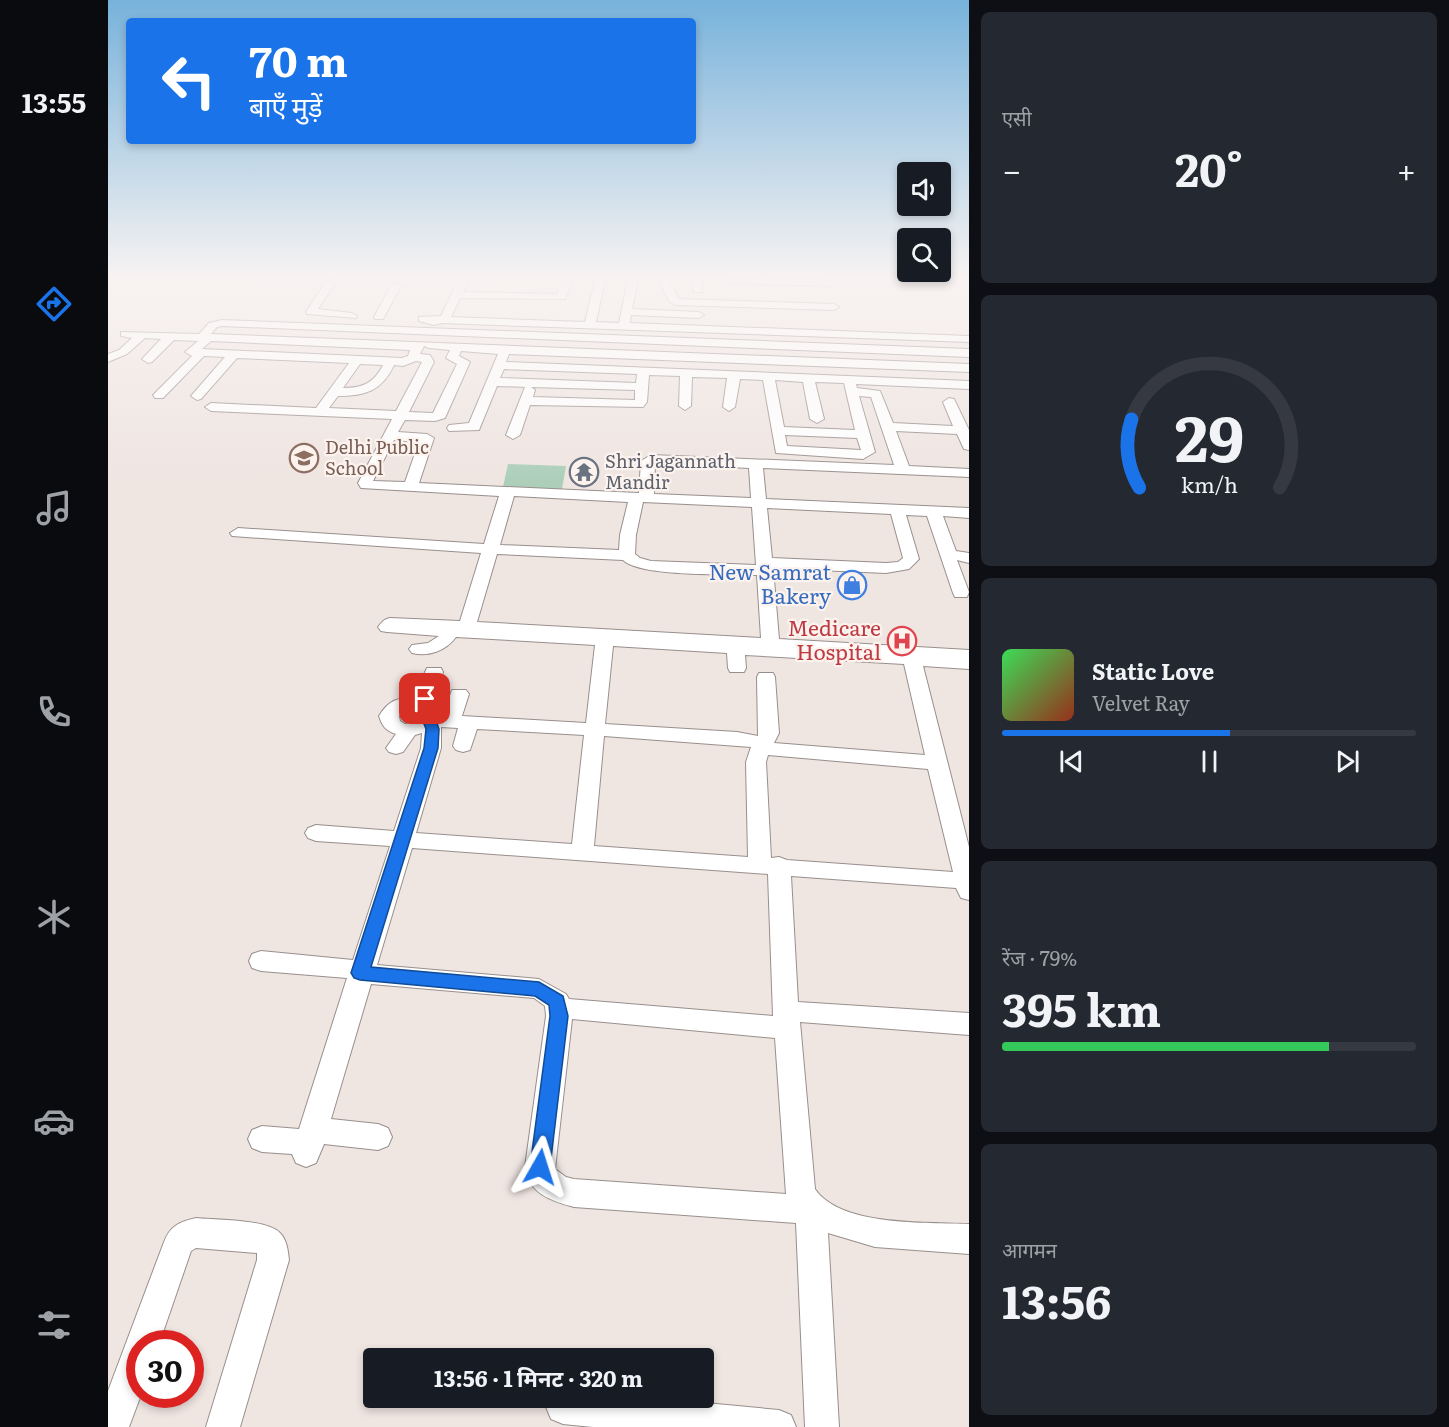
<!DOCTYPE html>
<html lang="hi">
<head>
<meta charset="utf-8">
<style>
	:root { --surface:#171b24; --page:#242831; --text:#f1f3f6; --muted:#9ea1a6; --line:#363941; --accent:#1a73e8 }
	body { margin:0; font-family:Literata,"Noto Sans Devanagari",serif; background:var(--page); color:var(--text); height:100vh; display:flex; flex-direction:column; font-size:22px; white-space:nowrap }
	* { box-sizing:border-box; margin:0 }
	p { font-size:20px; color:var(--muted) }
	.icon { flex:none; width:33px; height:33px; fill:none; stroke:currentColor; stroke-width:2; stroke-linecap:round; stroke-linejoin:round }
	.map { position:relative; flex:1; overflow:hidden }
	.side { display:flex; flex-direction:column; gap:12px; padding:12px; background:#0d0f14; width:480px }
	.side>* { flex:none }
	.top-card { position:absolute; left:18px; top:18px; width:570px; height:126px; border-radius:6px; box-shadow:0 3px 9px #0003; background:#1a73e8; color:#fff; overflow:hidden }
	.buttons { position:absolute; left:789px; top:162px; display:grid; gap:12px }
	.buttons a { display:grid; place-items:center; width:54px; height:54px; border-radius:6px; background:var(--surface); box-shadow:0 3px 9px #0003; font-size:30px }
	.speed { position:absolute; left:18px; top:1330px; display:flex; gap:12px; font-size:30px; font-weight:700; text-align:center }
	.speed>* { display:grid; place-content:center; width:78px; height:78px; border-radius:50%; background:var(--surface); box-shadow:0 3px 9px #0003; line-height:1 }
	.speed .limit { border:9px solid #d22; background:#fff; color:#111 }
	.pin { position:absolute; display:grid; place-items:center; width:51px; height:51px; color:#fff; margin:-26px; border-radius:12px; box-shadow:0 3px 9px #0006 }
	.me { position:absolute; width:66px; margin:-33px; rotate:6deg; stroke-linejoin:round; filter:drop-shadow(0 0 4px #0008) }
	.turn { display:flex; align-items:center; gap:21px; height:126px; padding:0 24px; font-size:27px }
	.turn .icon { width:78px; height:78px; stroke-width:2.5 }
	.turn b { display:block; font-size:42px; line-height:51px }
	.big { font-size:45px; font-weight:700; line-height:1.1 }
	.side .widget { flex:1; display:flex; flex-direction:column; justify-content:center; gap:9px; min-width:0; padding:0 21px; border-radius:9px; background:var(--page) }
	.side .dial { align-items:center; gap:0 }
	.dial svg { height:156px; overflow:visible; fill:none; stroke:var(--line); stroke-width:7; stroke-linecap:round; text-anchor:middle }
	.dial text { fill:var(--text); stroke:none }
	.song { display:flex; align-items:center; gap:18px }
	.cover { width:72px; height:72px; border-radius:9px; background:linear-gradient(135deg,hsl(130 70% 55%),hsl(10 70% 35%)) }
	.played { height:6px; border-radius:3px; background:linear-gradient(90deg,var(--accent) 55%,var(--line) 55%) }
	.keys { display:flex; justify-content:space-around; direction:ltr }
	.heat { display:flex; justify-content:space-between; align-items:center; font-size:33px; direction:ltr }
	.charge { height:9px; border-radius:4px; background:linear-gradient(90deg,#34c759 79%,var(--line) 0) }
	.trip { position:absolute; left:255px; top:1348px; width:351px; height:60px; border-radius:6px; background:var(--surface); box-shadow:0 3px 9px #0003; font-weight:700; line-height:60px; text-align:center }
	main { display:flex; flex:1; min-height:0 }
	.dock { display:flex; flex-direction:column; width:108px; justify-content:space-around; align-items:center; background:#090b0e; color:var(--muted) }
	.dock .icon { width:42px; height:42px }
	.dock .on { color:var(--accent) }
	.dock b { font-size:27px; color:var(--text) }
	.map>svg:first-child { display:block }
	.green { fill:#adcfba }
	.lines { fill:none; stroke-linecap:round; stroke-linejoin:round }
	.minor-casing { stroke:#988f8c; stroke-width:2 }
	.minor { fill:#fff; fill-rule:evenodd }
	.route { fill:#1a73e8; stroke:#114b97; stroke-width:1.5 }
	.labels { text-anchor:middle; stroke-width:4.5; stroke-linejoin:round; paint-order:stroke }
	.far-education-label { font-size:18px; fill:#785e54; stroke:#fcf2ee; text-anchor:start }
	.far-worship-label { font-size:18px; fill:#5b616d; stroke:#fcf2ee; text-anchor:start }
	.shop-label { font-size:21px; fill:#366cbe; stroke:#fcf2ee; text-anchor:end }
	.health-label { font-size:21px; fill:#be3a42; stroke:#fcf2ee; text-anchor:end }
</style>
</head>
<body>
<main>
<nav class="dock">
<b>13:55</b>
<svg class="icon on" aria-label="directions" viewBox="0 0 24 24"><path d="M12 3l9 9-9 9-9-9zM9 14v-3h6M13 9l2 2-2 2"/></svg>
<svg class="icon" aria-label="music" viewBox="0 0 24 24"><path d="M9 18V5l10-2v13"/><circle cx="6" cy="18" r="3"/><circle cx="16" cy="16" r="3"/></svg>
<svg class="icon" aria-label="phone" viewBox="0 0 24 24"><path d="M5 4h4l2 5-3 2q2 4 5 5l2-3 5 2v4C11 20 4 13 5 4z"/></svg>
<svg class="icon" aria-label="climate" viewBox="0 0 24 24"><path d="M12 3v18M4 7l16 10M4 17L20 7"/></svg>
<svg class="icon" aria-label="car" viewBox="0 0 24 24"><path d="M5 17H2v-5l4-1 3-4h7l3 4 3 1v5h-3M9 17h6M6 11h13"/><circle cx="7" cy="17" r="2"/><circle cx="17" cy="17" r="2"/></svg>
<svg class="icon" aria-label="filters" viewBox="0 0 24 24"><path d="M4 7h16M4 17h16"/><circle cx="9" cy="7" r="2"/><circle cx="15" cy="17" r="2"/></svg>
</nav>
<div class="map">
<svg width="861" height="1427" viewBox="0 0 861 1427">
	<rect width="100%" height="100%" fill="#efe5e1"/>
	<path class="green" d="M400,464L458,466L454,489L395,487Z"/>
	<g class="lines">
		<g class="minor-casing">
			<path id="minor" d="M219,280H229L210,309L244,313L249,316L248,318L199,314L198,312Z
				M350,280H360L355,292L449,294L454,280H464L457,299L352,298L343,317L477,322L487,280H497L488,322L511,323L520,280H530L524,309L591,312L596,315L591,318L523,315L522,323L861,336V342L334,323L326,325L311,321V317L333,316Z
				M550,280H560L571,299L726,304L731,307L726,310L567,305L562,302Z
				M584,280H594V292H586Z
				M614,280H713L726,283L721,286L619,283Z
				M288,283L293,286L276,317L275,319H267L266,317L283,286Z
				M114,320L861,349V357L114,326L109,327L103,334L861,364V372L401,354L398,362L861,381V389L748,384L749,388L772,391L785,423L845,426L835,402L841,398L846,399L861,430V450L856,449L849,434L788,431L801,466L861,469V477L655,468L658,499L861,508V518L835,516L848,551L861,553V563L849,560L861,592L859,597H847L845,593L819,516L798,515L811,559L801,569L778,573L665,568L671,639L861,650V669L815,666L861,847V900L853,898L848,888L683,876L690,1002L861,1013V1035L692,1022L707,1189C733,1227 819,1222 861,1224V1254L767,1247L720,1233L731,1427H697L688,1223L466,1207C443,1201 420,1193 417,1167L438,1016L437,1006L426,998L263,984L223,1119L270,1124L280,1128L284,1137L280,1146L270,1150L216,1144L208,1163L198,1167L188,1163L184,1154L154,1152L144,1148L140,1139L144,1130L154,1126L191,1129L239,978L153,971L144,968L141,961L144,954L153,951L245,960L282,846L208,841L200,838L197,833L200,828L208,825L286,831L313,748L314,733L307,735L295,752L288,754L281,752L278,748L288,734C278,731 274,726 271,716C280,701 290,696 308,699L317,672L319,668H333L335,672L326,703L329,714L335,715L344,690H358L361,694L354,716L478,723L487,645L348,637C338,651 320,657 304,653L301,649L304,645L320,643L331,636L279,632L273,631L270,627C274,622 276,619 282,618L352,621L373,553L124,536L122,533L130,528L376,544L391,496L253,488L250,483L284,419L103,411L97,407L103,403L208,408L241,363L129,358L93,399L89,400L83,396L117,357L96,356L55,398H47L45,395L84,356L77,352L90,341L66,340L44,362L40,363L34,359L53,339L37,338L19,354L0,362V354L11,350L24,338L13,336V332L91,334L101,323ZM103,341L302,350L300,356L294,358L94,349ZM316,346L321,348L342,350L338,358L349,364L325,413L301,412L326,362L322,355L312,354ZM353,351L390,354L361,423L341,425L339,428L341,431L371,430L389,386L420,387H417L398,435L405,439L412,435L422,405L535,407L539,402L541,375L572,376L571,406L577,410L583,406L584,377L619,378L615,407L621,411L627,407L632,379L655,380L668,453L755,459L767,452L751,396L763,397L786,465L543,455L533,461L531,493L311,483L326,438L319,434L290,432L297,420L327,421L337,418L362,362L351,356ZM308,361L314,362L288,411L221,408L230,396C257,396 274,391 286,365L295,366ZM252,364L275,365C266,383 255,388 235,388ZM396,369L529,374L528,383L392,378ZM667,380L695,382L702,419L709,423L716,419L707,382L736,383L747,430L676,427ZM423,387L527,390V400L425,397L427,390ZM677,435L749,438L753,450L679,446ZM286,440L311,442L297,482L265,481ZM547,463L641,468L643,498L546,494ZM406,496L520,502L512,535L511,550L392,545ZM535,502L644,507L648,565L543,561L532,558L527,554L528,535ZM659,508L783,514L795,558L790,562L778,563L664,558ZM389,554L515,560C532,577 621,574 649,575L653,638L369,622ZM505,646L619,653L620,668L622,672H636L638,668L637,655L796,664L817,755L666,743L671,733L667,677L665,673H651L649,677L650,736L629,732L497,724ZM298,709L309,711L312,720L297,724L292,721L291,716L294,711ZM333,727L350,728L345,746L348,750L355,752L362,750L369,729L476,735L464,844L308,833L333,748ZM496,736L643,747L638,762L640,857L486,846ZM660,755L820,769L845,872L679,860L671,857L663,858L658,762ZM304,848L660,874L665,1016L461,999L458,994L431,979L269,965ZM464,1019L667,1038L678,1194L466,1179L458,1177L447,1169Z
				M88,1218C107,1220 159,1219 172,1233C179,1240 180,1251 181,1260L132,1427H98L149,1260V1253L88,1248L83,1251L51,1344H32L33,1395L21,1427H0V1391L56,1242C62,1226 71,1222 88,1218Z
				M442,1398H545L671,1410L683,1415L688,1427H485L455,1424L443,1419L438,1407Z"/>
		</g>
		<use href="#minor" class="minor"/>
	</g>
	<linearGradient id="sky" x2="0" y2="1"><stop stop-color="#77b2db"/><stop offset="0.58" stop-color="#f8f3f2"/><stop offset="1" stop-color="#f8f3f2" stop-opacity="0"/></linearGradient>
	<rect width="861" height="479" fill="url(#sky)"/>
	<path class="route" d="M317,695L324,699L323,706L331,729L330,748L263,967L431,982L455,996L460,1016L442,1167L439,1174L432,1176L425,1174L422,1167L442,1016L441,1005L427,996L252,980L246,978L243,973L316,748L318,729L309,706L312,697Z"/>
	<defs>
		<g id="school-ring" transform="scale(1.5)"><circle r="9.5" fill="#fcf2ee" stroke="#8d6e63" stroke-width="1.5"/><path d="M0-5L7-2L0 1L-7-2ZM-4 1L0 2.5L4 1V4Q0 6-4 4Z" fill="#8d6e63"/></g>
		<g id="temple-ring" transform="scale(1.5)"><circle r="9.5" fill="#fcf2ee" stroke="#6b7280" stroke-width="1.5"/><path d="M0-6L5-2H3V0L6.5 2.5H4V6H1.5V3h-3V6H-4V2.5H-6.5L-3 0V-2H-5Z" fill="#6b7280"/></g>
		<g id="shop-ring" transform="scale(1.5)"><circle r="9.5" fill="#fcf2ee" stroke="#3f7fe0" stroke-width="1.5"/><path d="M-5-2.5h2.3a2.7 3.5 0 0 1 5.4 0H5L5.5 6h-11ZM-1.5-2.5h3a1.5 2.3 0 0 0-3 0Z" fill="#3f7fe0"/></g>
		<g id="hospital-ring" transform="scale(1.5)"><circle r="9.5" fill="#fcf2ee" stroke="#e0444e" stroke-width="1.5"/><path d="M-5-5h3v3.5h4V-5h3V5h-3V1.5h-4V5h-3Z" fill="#e0444e"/></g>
	</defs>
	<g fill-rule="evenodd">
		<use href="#school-ring" x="196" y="458"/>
		<use href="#temple-ring" x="476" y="472"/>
		<use href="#shop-ring" x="744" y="585"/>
		<use href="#hospital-ring" x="794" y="641"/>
	</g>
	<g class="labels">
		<g class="far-education-label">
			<text x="217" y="454">Delhi Public<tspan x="217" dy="21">School</tspan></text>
		</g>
		<g class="far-worship-label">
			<text x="497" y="468">Shri Jagannath<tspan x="497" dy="21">Mandir</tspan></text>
		</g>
		<g class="shop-label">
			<text x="723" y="580">New Samrat<tspan x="723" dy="24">Bakery</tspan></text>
		</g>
		<g class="health-label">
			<text x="773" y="636">Medicare<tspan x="773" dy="24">Hospital</tspan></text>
		</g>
	</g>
</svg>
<div class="buttons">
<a><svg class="icon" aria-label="sound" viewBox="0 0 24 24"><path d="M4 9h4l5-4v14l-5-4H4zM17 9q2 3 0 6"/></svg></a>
<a><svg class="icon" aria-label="search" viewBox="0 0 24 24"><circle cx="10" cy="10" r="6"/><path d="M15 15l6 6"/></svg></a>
</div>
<div class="speed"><div class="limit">30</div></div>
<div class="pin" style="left:317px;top:699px;background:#d93025"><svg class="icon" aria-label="arrive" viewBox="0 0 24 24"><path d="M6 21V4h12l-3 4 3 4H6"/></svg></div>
<svg class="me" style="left:432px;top:1167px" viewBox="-20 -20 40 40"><path d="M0-17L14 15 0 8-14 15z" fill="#1a73e8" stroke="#fff" stroke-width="4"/></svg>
<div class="trip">13:56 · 1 मिनट · 320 m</div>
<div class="top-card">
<div class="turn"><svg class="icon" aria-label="left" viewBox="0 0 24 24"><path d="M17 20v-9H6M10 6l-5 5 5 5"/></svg><div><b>70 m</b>बाएँ मुड़ें</div></div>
</div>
</div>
<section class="side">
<div class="widget"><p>एसी</p>
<div class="heat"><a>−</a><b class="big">20°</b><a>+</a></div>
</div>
<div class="widget dial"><svg viewBox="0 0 100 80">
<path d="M14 69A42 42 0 1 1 86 69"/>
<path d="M14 69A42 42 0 0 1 10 34" stroke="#1a73e8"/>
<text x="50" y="56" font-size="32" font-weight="700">29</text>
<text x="50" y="72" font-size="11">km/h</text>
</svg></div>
<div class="widget">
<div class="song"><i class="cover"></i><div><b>Static Love</b><p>Velvet Ray</p></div></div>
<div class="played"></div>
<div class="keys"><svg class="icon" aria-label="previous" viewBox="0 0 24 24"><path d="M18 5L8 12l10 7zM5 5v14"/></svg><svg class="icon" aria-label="pause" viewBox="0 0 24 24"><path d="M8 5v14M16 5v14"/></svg><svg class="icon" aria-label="next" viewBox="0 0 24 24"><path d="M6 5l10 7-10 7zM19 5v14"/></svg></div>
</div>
<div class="widget"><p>रेंज · 79%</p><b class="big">395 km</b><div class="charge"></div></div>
<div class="widget"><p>आगमन</p><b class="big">13:56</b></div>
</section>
</main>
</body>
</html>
